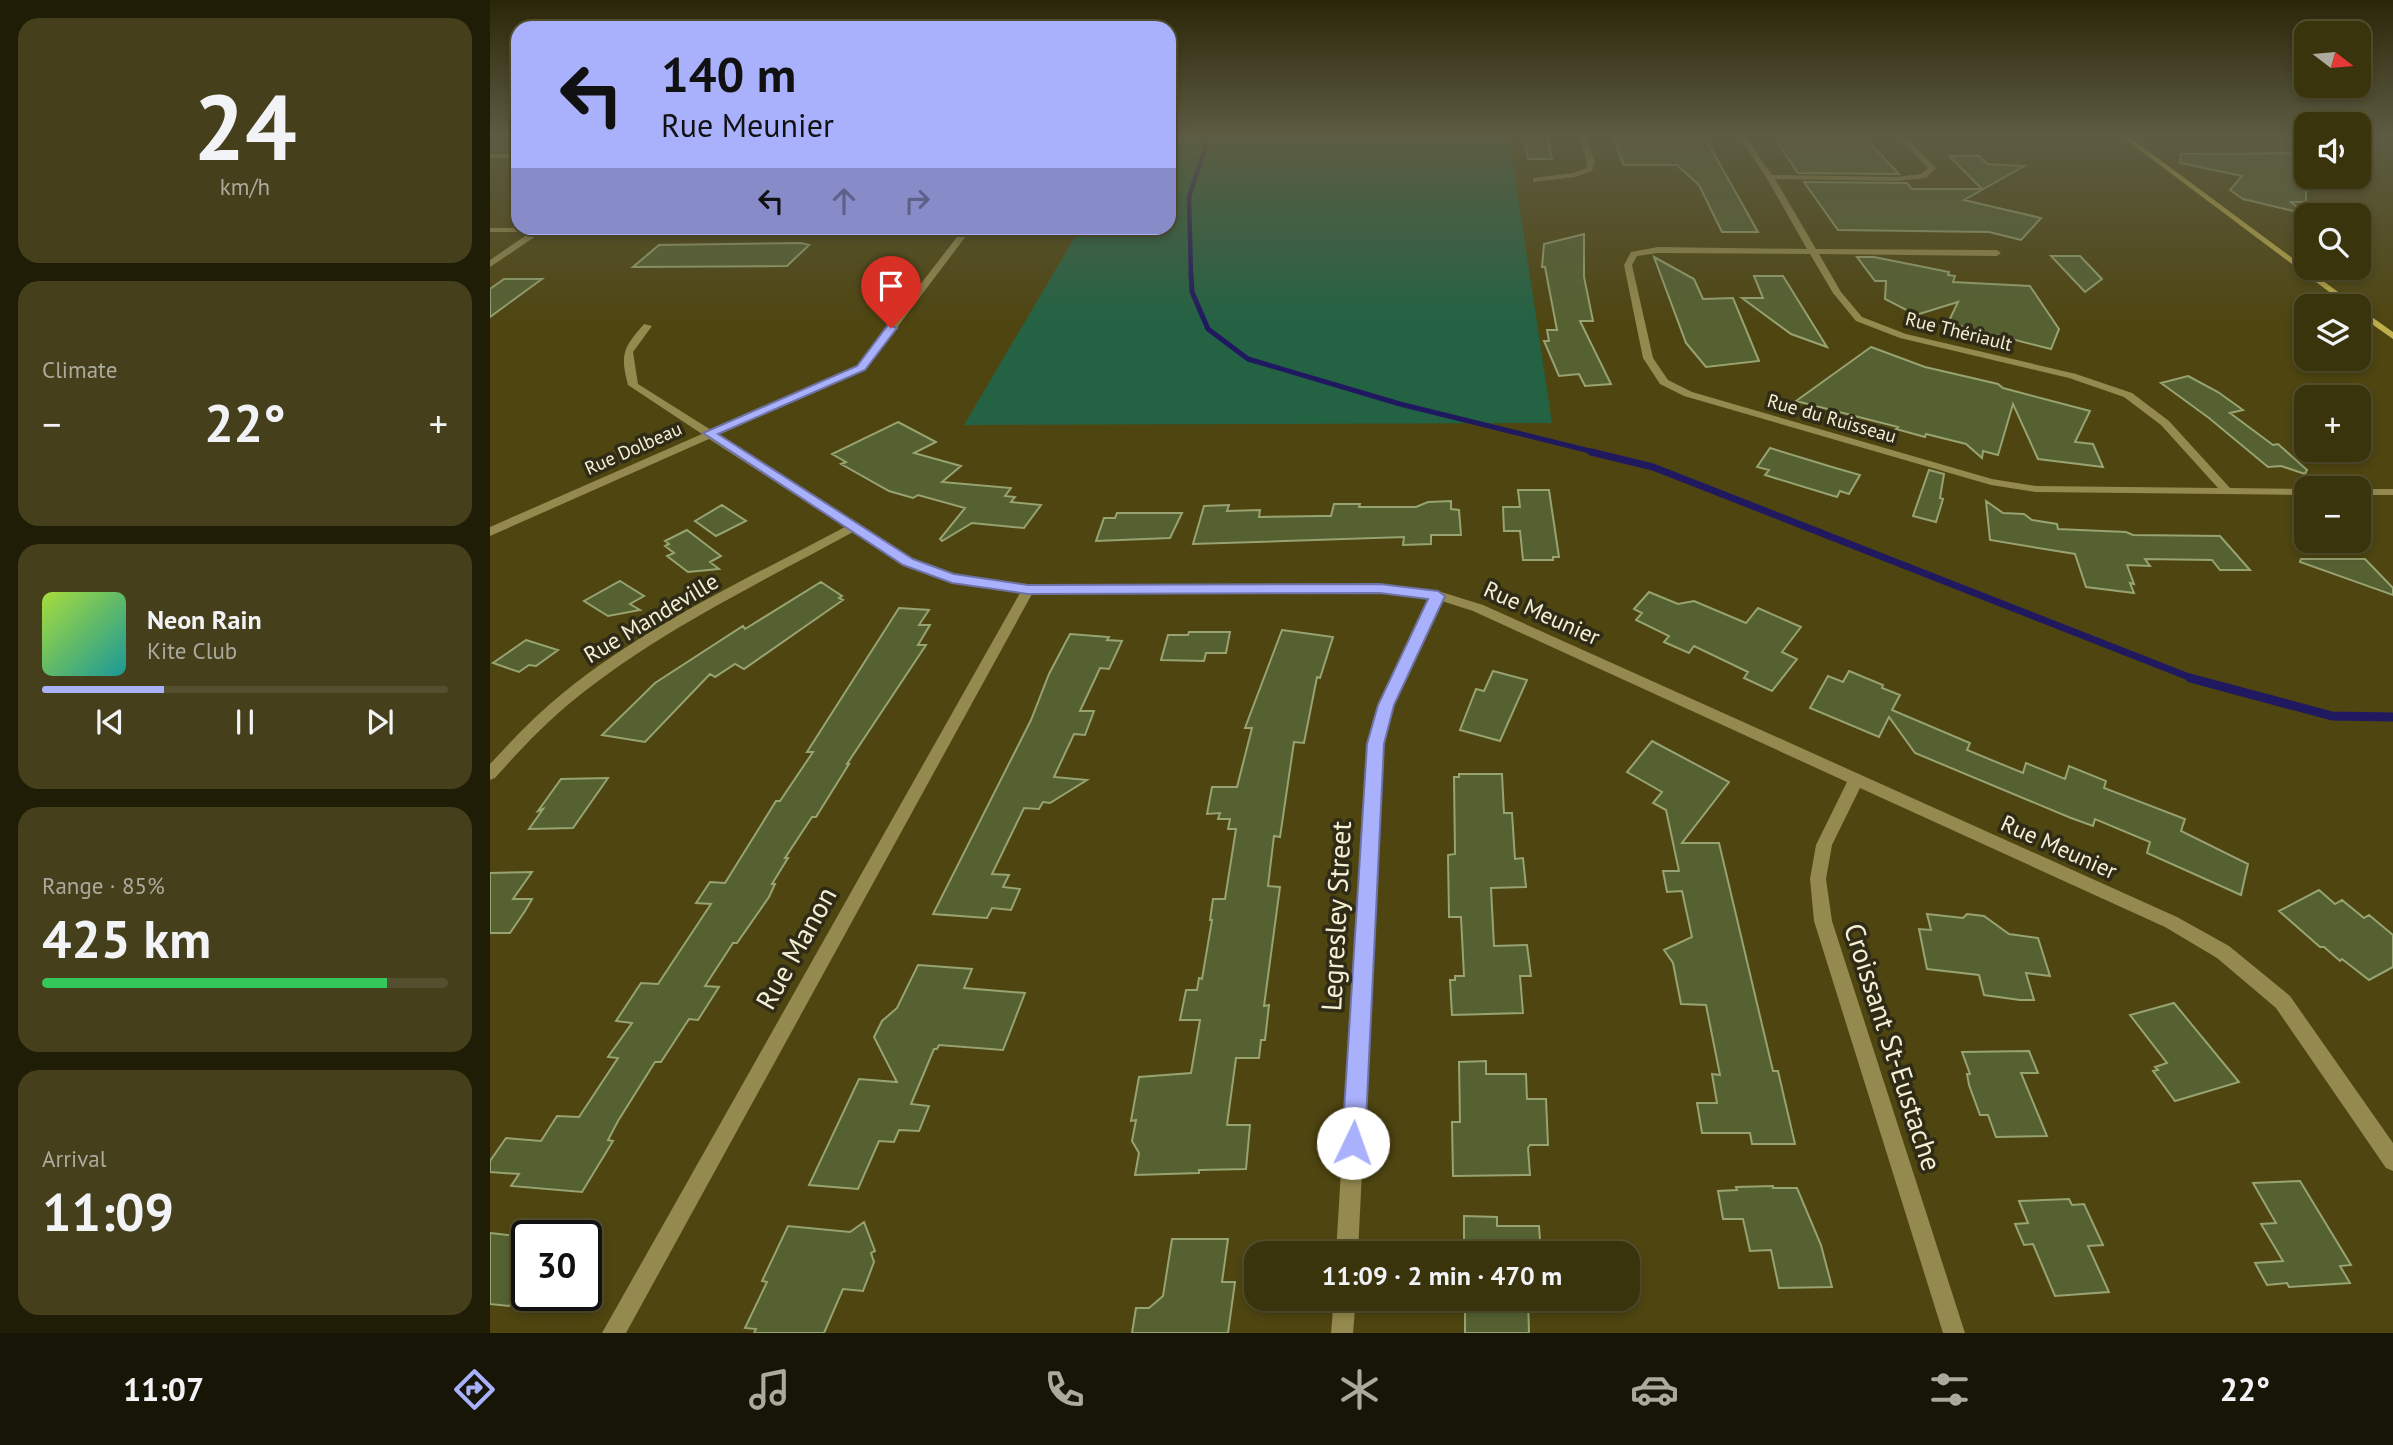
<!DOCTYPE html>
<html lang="en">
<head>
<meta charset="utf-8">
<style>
	:root { --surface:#3a340d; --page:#453f1b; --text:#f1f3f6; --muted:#abaa9d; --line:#544f2e; --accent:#a9b0fc }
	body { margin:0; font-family:"PT Sans",sans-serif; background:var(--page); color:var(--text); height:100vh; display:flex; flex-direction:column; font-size:26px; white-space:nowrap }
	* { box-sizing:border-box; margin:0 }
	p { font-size:23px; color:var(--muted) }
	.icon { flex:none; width:38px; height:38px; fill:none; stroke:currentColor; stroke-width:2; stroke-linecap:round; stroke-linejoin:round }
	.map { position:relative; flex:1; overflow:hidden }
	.details { display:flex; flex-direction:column; gap:18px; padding:18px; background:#201d07; width:490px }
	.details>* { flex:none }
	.hud { position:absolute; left:21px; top:21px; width:665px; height:214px; border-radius:21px; box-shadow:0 4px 10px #0003,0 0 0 2px var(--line); background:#a9b0fc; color:#111; overflow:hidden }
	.needle { width:46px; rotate:106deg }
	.controls { position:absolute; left:1804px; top:21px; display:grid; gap:14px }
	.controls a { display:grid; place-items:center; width:77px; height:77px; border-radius:14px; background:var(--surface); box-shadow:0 4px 10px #0003,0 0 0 2px var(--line); font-size:35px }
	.speed { position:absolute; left:21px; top:1220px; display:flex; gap:14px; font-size:35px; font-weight:700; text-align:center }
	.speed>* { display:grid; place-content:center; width:91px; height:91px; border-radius:50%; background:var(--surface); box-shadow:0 4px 10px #0003,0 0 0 2px var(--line); line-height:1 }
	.speed .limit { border:4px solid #111; border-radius:10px; background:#fff; color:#111 }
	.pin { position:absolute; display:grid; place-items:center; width:60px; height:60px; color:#fff; margin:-72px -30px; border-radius:50% 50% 50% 0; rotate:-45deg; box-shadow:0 0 7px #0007 }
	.pin .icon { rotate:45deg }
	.me { position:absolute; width:77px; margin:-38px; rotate:3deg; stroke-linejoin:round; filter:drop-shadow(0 0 5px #0008) }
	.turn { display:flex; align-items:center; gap:24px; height:147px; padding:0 35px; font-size:32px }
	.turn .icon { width:91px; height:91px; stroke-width:2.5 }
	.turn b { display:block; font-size:49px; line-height:60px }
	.lanes { display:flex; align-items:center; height:66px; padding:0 35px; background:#0003; justify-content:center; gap:35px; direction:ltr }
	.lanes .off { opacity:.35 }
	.big { font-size:52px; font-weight:600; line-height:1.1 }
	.details .widget { flex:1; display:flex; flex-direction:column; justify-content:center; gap:10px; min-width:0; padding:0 24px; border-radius:21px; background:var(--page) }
	.details .dial { align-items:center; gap:0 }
	.dial b { font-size:91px; line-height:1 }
	.song { display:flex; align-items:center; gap:21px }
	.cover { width:84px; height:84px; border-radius:10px; background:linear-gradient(135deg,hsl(80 70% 55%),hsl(180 70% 35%)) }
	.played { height:7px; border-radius:4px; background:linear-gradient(90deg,var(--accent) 30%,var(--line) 30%) }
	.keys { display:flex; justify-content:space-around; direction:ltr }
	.heat { display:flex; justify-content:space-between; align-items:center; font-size:38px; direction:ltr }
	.charge { height:10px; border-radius:5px; background:linear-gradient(90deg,#34c759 85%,var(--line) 0) }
	.trip { position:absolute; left:754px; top:1241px; width:396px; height:70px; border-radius:21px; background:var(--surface); box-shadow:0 4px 10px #0003,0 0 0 2px var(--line); font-weight:600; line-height:70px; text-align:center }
	.dock { display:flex; height:112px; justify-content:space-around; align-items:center; background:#171505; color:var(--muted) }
	.dock .icon { width:49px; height:49px }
	.dock .on { color:var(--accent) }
	.dock b { font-size:32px; color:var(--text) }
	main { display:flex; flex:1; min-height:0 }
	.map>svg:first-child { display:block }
	.green { fill:#246244 }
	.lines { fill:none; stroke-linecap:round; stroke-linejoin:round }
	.stream-far3 { stroke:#201960; stroke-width:4.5 }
	.stream-far2 { stroke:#201960; stroke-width:5 }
	.stream-far1 { stroke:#201960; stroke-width:7 }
	.stream { stroke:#201960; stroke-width:9 }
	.building { fill:#566132; stroke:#97a371; stroke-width:2 }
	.street { fill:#94894e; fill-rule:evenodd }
	.secondary { fill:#c1af4b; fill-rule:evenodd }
	.route { fill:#a9b0fc; stroke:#6e72a4; stroke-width:2 }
	.labels { text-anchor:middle; stroke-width:7; stroke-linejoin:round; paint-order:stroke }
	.far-street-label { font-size:19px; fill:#f4f0d5; stroke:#2f2b16 }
	.street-label { font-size:23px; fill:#f4f0d5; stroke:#2f2b16 }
	.near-street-label { font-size:28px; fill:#f4f0d5; stroke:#2f2b16 }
</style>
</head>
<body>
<main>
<section class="details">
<div class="widget dial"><b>24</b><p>km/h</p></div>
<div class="widget"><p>Climate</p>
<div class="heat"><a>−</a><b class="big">22°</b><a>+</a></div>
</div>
<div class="widget">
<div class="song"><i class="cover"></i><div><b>Neon Rain</b><p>Kite Club</p></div></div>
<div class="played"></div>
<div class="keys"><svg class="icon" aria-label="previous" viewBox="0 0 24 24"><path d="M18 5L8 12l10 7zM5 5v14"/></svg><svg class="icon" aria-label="pause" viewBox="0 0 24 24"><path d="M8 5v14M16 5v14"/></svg><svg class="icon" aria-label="next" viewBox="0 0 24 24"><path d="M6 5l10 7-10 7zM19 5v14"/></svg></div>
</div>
<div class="widget"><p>Range · 85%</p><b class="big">425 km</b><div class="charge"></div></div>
<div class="widget"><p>Arrival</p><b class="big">11:09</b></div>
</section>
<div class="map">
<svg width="1903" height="1333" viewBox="0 0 1903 1333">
	<rect width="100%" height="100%" fill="#4e4511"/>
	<path class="green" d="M679,136H1019L1062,423L474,425L590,228H679Z"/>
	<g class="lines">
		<path class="stream-far3" d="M701,276L699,197L719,136"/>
		<path class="stream-far2" d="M701,274L702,292L718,329L758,359L910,404L1108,453"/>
		<path class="stream-far1" d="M1101,452L1163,467L1704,679"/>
		<path class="stream" d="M1700,678L1842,716L1903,717"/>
	</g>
	<path class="building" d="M1034,136H1057L1062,159H1038Z
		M1122,136H1214L1268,232H1232L1209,185L1187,165H1134Z
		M1288,137H1374L1409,174L1308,173L1293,151L1286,139Z
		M1816,153V202H1801L1816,214L1753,199L1740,190L1752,176L1690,163L1691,154Z
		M1459,156H1489L1497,164L1534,166L1474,200L1551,218L1531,240L1499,232L1348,230L1314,182L1417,183L1422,189H1492Z
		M1094,234V277L1103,321H1090L1121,384L1095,386L1089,374L1069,376L1054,341H1059L1057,330H1067L1055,267H1052L1054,244Z
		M311,243L319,245L297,266L143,267L169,245Z
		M1561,256H1590L1612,279L1595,292Z
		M1164,257L1204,279L1213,299L1243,298L1269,361L1216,367L1196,343Z
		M1367,257H1384L1459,272L1458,275L1465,276L1463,282L1540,286L1569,329L1561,349L1458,323L1468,302L1426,315L1395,299L1396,281H1385Z
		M1264,276H1293L1337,347L1301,334L1252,298H1273Z
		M14,279H52L0,317V289Z
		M1381,347L1435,367L1508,384L1513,388L1600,411L1585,442L1603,444L1613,467L1548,459L1523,404L1508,455L1493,451L1492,458L1476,444L1436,434L1435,437L1406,429L1408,427L1306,401Z
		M1698,376L1728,392L1753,410L1740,413L1783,445L1788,444L1817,470L1815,474L1791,466L1778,467L1719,418L1671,383Z
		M408,422L446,442L424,453L471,466L452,482L521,488L515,496L525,497L521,502L551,505L534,528L482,523L452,541L450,539L475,508L428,495L423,498L399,491L351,464L356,462L342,454Z
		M1280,448L1342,467L1370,475L1359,494L1350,491L1347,497L1275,475L1279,470L1267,467Z
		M1439,470L1454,474L1450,498L1453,499L1446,522L1423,516Z
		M1028,490H1059L1069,557H1063V560H1033L1030,531H1014L1013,507H1030Z
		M961,501V509L969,510L971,535H941V544L913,545L914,537L703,544L714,506L739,505L737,511L770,510L769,517L830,516H841L844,504H870L869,507H926L938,502Z
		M1496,501L1513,513L1534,514L1542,520L1567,524L1568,529L1636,532L1643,535L1730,536L1760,570H1730L1722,560L1655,559L1660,566L1637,565L1644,584L1640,583L1644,593L1596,587L1585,554L1500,540Z
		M232,505L256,521L226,536L205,521Z
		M627,513H692L680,538L606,541L614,518H625Z
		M197,530L231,556L220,562L229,569L198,572L177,556L184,553L175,546L179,544L175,541Z
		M1811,559H1875L1903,588V595L1810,562Z
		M130,581L154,596L140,604L150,610L118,616L94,601Z
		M331,582L352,596L349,598L353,600L254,669L245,664L225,677L220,674L155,742L112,735L165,683L253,626L255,629Z
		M1159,592L1188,604L1204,601L1256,623L1268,608L1311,627L1292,652L1307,659L1282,691L1254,678L1258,672L1204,646L1199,653L1174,642L1179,636L1146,620L1152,613L1144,609Z
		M409,608L439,610L429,625H440L428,645H436L357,764H359L326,817H322L295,858H298L282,884H285L279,897L247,943H243L215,986L229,987L208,1020L199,1019L171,1062H165L128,1121L118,1140L123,1141L92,1192L21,1186L29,1174L0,1172V1161L16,1138L51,1141L67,1116L89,1117L128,1058L118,1057L142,1023L126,1021L151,983L168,984L221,904L206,903L220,882L235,883L286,801H290L323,752H317Z
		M792,630L843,637L830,678L827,677L814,743L804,742L790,837L784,836L778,886L790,887L774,1006L779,1005L775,1040H771L769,1058H746L737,1125H760L756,1169L709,1170V1173L645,1175L649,1153L642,1141L646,1120L641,1121L649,1077L701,1073L710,1020H690L696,990H707L709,978L712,979L722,920H720L723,899H735L746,829H738L740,819H728L730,813L717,814L722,787H747L762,728H755Z
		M699,632H740L736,653H716L714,661L671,660L678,635H698Z
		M580,634L619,637L617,640L632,641L619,669L610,668L590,711H604L595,735L584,734L564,777L597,780L560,803L553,802L549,809L534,808L502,874L519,875L513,887L530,889L521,910L502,908L497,918L443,914L541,720L559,674Z
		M36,640L68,650L46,666L39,665L29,672L3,663Z
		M1003,671L1037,680L1010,741L970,730L986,689L994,691Z
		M1359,671L1393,685L1392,688L1410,695L1402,710L1480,743L1477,750L1533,773L1536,763L1575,779L1579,766L1616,781L1614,788L1695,819L1691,831L1758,864L1751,895L1657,853L1660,842L1605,819L1603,826L1581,818L1425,753L1399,717L1389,737L1320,708L1338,676L1353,682Z
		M1162,741L1239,782L1192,843H1229L1283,1071H1288L1305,1144H1262L1260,1133H1212L1207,1103H1227L1222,1074L1230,1075L1216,1005L1191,1004L1183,963L1174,950L1202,937L1192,891L1177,892L1173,871H1189L1176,810L1163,803L1172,792L1137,772Z
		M969,774H1012L1014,813H1022L1025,859L1033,858L1036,887L1001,888L1004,946L1037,945L1041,976H1030L1033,1013L962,1015L960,980H965V976H974L971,917H959L958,855L965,854L964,777H969Z
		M118,778L83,828L39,829L53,809L48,811L71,779Z
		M42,872L23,899H42L35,911L20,933H0V873Z
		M1829,890L1845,904L1852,900L1874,918L1879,915L1903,935V967L1879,980L1852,959L1850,961L1834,947H1830L1789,911Z
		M1437,914L1473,918L1477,914L1494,916L1519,934L1548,938L1560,976L1536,973L1544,1000H1530L1494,995L1489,975L1437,969L1429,929L1441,930Z
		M428,965L482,969L474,988L535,993L513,1050L449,1045L447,1049H444L421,1104L439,1106L429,1131L409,1130L404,1142L389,1141L368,1189L319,1185L369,1079L407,1082L384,1037L392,1021L407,1008Z
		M1684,1003L1749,1082L1685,1101L1663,1071L1668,1070L1665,1067L1677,1063L1640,1015Z
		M1539,1051L1548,1073H1531L1557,1136L1506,1137L1498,1115H1490L1479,1085L1477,1074H1480L1472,1052Z
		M996,1061V1074H1036L1037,1099H1056L1058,1145H1040L1038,1148L1040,1175L963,1176L962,1122H970L969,1062Z
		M1810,1181L1861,1265L1850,1266L1860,1283L1799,1287L1797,1283L1777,1285L1765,1263L1793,1261L1771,1224L1786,1223L1763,1183Z
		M1283,1186V1188H1307L1331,1245L1342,1287L1289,1288L1281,1250L1260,1251L1253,1219H1233L1228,1191L1247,1190L1246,1187Z
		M1579,1199L1582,1205L1594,1204L1613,1245L1598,1246L1619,1292L1565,1296L1543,1244L1534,1245L1525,1224L1538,1223L1529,1201Z
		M974,1216L1007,1217V1226H1049L1051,1253H974Z
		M374,1222L385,1251L381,1253L384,1262L373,1291L353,1289L334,1333H264L266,1329L255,1328L277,1282L272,1281L298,1226L360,1232Z
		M0,1233L37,1237V1278L19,1306L0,1304Z
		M682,1239H738L732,1282H745L738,1333H642L646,1308H659L673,1296Z
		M975,1298H1038L1039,1333H975Z"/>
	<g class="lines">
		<path class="street" d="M1089,136H1095L1105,162L1102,171L1085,177L1043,182V178L1083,173L1096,168L1097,162Z
			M1249,136H1255L1282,175L1406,177L1431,174L1438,168L1408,136H1415L1446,168L1436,178L1406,181L1285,179L1326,249L1507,250L1511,253L1507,256L1329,254L1351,292L1372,317L1416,334L1586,374L1642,393L1679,421L1740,488L1816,489V495L1546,492L1501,485L1194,396L1170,384L1153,358L1134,265L1141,252L1168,247L1317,249L1276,177ZM1168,253L1320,254L1343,293L1366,321L1410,338L1579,378L1634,397L1671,425L1728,488L1546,486L1502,479L1202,392L1178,380L1163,358L1142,265L1147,256Z
			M0,154H28V158H0Z
			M0,228H450L446,230L52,232L0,267V260L41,232H0Z
			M474,228H482L375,370L228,435L422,559L464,575L538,586L890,585L948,591L993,605L1687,917L1739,946L1800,996L1903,1143V1171L1896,1168L1786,1008L1727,958L1675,927L1370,788L1342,845L1336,879L1342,921L1475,1333H1453L1324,921L1320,879L1326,845L1357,782L983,611L952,601L903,705L893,744L868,1253H846L877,744L889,705L940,598L890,593L542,594L136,1333H112L530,593L457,582L414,565L363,532C268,584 169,631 85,699C55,723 30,750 5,778L0,780V764C23,739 47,714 73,693C158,624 259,578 355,527L219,439L0,536V527L212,434L138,385C130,354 133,348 154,324L162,326L143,352L148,384L221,430L367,366Z
			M1869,489H1903V495H1869Z
			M844,1298H866L863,1333H841Z"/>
		<path class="secondary" d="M1631,136H1638L1867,306H1858Z
			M1869,308L1903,332V339L1869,315Z"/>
	</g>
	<linearGradient id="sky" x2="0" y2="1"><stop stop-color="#2b2609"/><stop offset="0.42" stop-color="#5d5c43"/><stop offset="1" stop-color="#5d5c43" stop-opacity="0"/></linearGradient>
	<rect width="1903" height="323" fill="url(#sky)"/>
	<path class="route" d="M398,325L407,328L375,370L228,434L423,559L464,574L538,585L890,584L948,591L955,596L904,705L894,744L875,1143L872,1151L863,1155L855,1151L852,1143L877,744L888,705L938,599L890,593L538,594L462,583L413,565L213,433L367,366Z"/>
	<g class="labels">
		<g class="far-street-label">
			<text transform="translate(1469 331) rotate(14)" y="7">Rue Thériault</text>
			<text transform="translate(1342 418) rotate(16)" y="7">Rue du Ruisseau</text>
			<text transform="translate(143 448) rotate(-24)" y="7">Rue Dolbeau</text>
		</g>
		<g class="street-label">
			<text transform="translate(1052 613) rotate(24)" y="8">Rue Meunier</text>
			<text transform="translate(161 618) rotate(-31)" y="8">Rue Mandeville</text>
			<text transform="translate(1569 847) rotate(24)" y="8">Rue Meunier</text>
		</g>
		<g class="near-street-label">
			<text transform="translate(846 916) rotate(-87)" y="10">Legresley Street</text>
			<text transform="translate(306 948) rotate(-61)" y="10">Rue Manon</text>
			<text transform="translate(1403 1047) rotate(72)" y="10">Croissant St-Eustache</text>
		</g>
	</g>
</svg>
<div class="controls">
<a><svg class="needle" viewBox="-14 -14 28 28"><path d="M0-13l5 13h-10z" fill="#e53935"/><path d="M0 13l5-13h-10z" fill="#abaa9d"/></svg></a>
<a><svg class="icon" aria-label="sound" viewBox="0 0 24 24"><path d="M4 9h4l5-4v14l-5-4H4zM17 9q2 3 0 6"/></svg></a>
<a><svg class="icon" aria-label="search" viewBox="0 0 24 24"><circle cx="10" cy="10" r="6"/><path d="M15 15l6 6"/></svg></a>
<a><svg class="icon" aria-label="layers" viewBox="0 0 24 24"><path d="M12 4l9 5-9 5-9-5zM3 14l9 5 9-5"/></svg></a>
<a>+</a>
<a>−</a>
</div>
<div class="speed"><div class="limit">30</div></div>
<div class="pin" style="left:401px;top:328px;background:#d93025"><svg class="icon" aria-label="arrive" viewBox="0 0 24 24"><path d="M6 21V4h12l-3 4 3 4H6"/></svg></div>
<svg class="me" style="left:863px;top:1143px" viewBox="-20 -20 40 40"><circle r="19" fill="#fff"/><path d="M0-13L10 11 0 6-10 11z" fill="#a9b0fc"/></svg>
<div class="trip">11:09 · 2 min · 470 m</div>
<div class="hud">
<div class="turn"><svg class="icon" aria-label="left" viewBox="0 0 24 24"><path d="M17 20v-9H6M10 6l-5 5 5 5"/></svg><div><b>140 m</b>Rue Meunier</div></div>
<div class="lanes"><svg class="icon" aria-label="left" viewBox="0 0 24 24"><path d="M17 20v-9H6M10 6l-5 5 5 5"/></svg><svg class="icon off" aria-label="ahead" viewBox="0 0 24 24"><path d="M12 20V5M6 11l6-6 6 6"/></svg><svg class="icon off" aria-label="right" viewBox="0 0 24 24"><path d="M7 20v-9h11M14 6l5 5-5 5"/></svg></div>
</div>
</div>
</main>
<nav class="dock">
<b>11:07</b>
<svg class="icon on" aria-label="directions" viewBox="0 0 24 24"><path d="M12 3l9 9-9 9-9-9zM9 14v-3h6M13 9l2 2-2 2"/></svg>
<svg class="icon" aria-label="music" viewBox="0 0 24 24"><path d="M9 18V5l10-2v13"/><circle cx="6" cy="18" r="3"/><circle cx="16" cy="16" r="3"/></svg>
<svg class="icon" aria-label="phone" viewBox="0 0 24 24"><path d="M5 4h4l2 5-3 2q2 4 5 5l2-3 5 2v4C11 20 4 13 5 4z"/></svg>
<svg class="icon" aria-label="climate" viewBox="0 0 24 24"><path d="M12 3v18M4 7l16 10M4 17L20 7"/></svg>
<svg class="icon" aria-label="car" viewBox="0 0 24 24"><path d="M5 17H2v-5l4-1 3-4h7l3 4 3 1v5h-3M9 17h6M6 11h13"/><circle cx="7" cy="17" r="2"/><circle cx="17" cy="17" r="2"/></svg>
<svg class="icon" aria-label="filters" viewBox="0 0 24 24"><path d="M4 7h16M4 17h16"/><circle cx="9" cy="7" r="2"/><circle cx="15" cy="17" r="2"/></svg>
<b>22°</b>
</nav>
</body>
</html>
